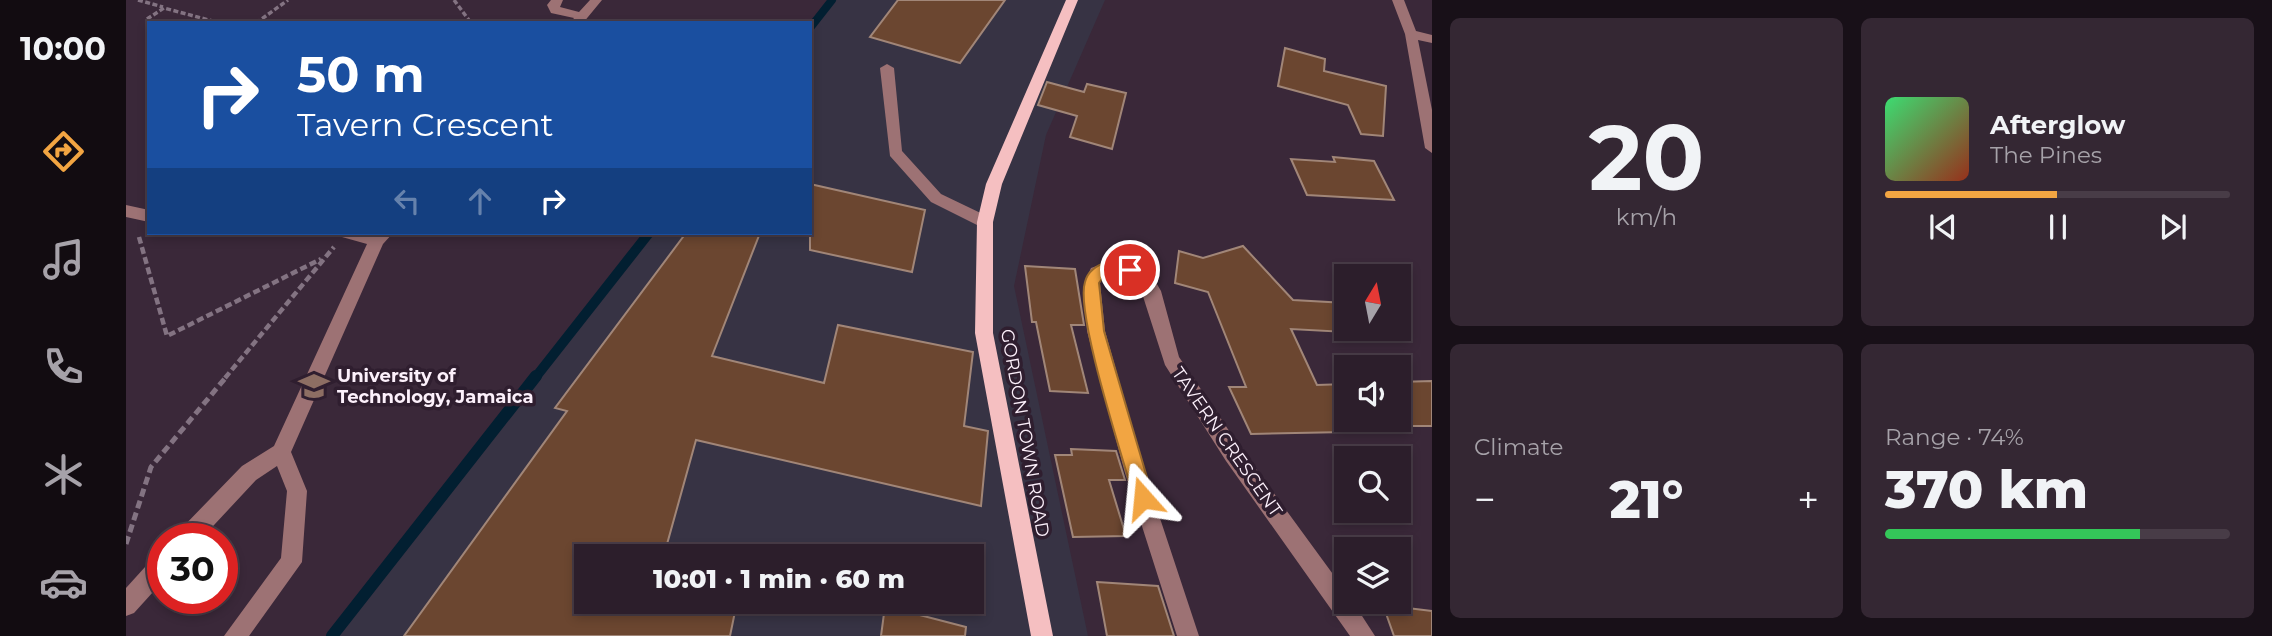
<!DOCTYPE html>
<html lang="en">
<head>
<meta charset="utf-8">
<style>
	:root { --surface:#2c1e2b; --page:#342733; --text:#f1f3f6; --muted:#a6a2a9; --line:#483c47; --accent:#f2a542 }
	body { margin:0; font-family:Montserrat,sans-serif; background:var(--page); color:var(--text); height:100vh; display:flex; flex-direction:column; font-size:26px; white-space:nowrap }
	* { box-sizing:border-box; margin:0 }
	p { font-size:23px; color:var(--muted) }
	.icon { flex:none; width:38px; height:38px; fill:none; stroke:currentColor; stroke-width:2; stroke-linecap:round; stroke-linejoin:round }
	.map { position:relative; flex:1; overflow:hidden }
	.side { display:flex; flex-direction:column; gap:18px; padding:18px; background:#181018; width:840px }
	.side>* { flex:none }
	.guide { position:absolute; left:21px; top:21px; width:665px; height:214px; border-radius:0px; box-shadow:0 4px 10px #0003,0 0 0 2px var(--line); background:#1a4fa0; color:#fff; overflow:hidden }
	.needle { width:46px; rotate:10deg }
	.buttons { position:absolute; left:1208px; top:264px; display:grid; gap:14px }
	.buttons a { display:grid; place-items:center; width:77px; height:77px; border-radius:0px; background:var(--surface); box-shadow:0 4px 10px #0003,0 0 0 2px var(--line); font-size:35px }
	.speed { position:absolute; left:21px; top:523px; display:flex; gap:14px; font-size:35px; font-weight:700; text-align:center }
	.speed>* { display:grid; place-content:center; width:91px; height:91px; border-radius:50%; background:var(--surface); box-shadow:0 4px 10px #0003,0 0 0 2px var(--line); line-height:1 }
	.speed .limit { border:10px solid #d22; background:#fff; color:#111 }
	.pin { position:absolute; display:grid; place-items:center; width:60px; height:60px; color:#fff; margin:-30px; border:4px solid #fff; border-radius:50%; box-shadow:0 2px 7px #0007 }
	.me { position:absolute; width:77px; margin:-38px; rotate:342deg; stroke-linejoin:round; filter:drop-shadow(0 0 5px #0008) }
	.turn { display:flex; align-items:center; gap:24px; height:147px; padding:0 35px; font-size:32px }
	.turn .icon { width:91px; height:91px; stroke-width:2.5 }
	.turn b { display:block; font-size:49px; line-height:60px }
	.lanes { display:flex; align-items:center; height:66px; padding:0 35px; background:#0003; justify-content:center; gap:35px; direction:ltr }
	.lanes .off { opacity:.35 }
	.big { font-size:52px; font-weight:800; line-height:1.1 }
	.side .widget { flex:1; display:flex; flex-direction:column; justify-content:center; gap:10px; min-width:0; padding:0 24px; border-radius:10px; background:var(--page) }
	.side .dial { align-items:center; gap:0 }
	.dial b { font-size:91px; line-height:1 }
	.song { display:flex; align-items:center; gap:21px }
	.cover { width:84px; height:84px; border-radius:10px; background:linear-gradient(135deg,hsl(140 70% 55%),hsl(10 70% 35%)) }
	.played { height:7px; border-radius:4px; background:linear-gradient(90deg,var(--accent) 50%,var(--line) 50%) }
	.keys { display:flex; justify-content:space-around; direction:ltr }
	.heat { display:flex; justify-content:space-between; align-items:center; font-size:38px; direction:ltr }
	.charge { height:10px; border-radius:5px; background:linear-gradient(90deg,#34c759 74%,var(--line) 0) }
	.side .tiles { flex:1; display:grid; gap:18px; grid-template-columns:repeat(2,1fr) }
	.trip { position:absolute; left:448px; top:544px; width:410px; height:70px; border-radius:0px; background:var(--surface); box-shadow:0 4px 10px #0003,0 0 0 2px var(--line); font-weight:800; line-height:70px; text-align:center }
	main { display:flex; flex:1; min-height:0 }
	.tab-bar { display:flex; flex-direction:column; width:126px; justify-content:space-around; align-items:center; background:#120c11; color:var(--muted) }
	.tab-bar .icon { width:49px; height:49px }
	.tab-bar .on { color:var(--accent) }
	.tab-bar b { font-size:32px; color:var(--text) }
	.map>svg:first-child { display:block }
	.commercial { fill:#373344; fill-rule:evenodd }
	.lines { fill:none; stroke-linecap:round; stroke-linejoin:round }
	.stream-far2 { stroke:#021f31; stroke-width:8 }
	.stream-far1 { stroke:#021f31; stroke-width:10 }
	.stream { stroke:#021f31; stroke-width:12 }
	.building { fill:#6b4630; stroke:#a18678; stroke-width:2 }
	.path-far2 { stroke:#837382; stroke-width:3.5; stroke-dasharray:5 2.5; stroke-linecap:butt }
	.path-far1 { stroke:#837382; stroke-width:4.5; stroke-dasharray:7 3.5; stroke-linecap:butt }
	.path { stroke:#837382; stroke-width:5; stroke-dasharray:8 4.5; stroke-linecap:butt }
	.minor { fill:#9d7274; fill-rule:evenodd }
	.major { fill:#f5bfc1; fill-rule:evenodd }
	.route { fill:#f2a542; stroke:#9d6b2b; stroke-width:2 }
	.labels { text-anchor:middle; stroke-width:7; stroke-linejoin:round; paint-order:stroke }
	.poi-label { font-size:18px; font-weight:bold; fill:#fcf0fb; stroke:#2f1e2f; text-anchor:start }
	.street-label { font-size:18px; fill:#fcf0fb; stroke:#2f1e2f }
</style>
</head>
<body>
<main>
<nav class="tab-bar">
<b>10:00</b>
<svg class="icon on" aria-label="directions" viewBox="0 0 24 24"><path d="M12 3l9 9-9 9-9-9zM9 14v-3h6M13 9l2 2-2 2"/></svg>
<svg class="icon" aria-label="music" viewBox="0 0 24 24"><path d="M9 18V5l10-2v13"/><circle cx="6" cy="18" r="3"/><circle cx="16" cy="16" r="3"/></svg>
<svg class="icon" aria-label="phone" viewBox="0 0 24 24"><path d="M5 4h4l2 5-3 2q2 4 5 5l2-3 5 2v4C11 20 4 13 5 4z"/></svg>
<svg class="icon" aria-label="climate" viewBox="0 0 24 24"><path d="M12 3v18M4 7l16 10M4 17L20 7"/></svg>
<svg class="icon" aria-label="car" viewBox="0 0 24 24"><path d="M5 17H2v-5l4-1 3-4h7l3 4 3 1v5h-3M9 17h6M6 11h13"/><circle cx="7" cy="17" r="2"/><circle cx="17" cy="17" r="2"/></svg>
</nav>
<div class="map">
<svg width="1306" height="636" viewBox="0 0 1306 636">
	<rect width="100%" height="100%" fill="#3a2839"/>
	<path class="commercial" d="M706,0H979L920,135L888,286L962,636H206L523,233H684V28ZM460,556H845V602H460Z"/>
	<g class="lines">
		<path class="stream-far2" d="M684,28L706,0"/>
		<path class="stream-far1" d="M409,378L523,233"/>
		<path class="stream" d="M206,636L410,376"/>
	</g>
	<path class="building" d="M772,0H879L834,63L744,37Z
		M1159,48L1199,59L1198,71L1260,86L1257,136L1235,134L1222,105L1152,86Z
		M921,82L958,92L961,84L1000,93L986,149L944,137L951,116L912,105Z
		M1207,157L1248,161L1268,200L1181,195L1165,159L1209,162Z
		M684,184L799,210L786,272L684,250Z
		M560,233H634L586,356L698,383L712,325L847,352L838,426L862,431L855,506L570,440L538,555L546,556H460V602H611L604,636H278L441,411L429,408Z
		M1117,246L1167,300L1220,303V332L1165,329L1191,385L1220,384V432L1125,434L1103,387H1120L1082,292L1049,283L1053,251L1077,258Z
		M899,266L949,269L958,325H945L962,393L924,391L910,322H906Z
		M1306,381V426H1272V382Z
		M945,449L990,451L999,480H983L1000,536L947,537L929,455H946Z
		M971,582L1032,586L1048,636H981Z
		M1257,605L1306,611V636H1268Z
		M759,606L840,627L839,636H755Z"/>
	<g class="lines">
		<path class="path-far2" d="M12,0L37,7
			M328,0L345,23
			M21,19L38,8L94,23
			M130,23L162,0"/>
		<path class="path-far1" d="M13,237L41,336L195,259
			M99,378L208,247"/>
		<path class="path" d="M0,544L25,467L101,376"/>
		<path class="minor" d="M425,0H437L434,7L453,12L464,0H476L457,23H444L448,18L425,13L421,5Z
			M1266,0H1278L1290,31L1306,35V43L1292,40L1306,110V153L1299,148L1279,34Z
			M761,64L768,68L776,151L815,194L865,218L867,222L865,226H853L805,202L764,156L754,68Z
			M0,205L23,210V222L0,217Z
			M214,233H267L257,244L165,452L181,491L176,562L123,636H98L155,558L161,491L151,466L130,480L75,539H50L53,531L116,466L148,446L241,244L216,237Z
			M982,262L1004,263L1025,274L1035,291L1053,357L1114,447L1220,592V602H1227L1249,636H1224L1100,461L1039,365L1013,284C1002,277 983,268 974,283L979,331L1019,473L1073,636H1051L999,473L961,331L958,283L965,268Z
			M37,553V581L8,613L0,616V588L29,556Z"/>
		<path class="major" d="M940,0H952L876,184L867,222V333L927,636H905L849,333L851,222L860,184Z"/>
	</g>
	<path class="route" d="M982,262L1004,264L1012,270L1004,276C992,275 980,271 973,283L978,331L1027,498L1024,504L1017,507L1011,504L1008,498C997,458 949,313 959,282C962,270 971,265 982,262Z"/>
	<defs>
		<g id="university-bare" transform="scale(2.415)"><path d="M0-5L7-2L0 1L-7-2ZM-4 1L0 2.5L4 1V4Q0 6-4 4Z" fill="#8d6e63" stroke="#2f1e2f" stroke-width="2.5" paint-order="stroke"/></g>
	</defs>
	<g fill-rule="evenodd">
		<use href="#university-bare" x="188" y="386"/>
	</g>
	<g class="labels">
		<g class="poi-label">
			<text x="211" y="382">University of<tspan x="211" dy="21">Technology, Jamaica</tspan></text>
		</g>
		<g class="street-label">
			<text transform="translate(899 433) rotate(80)" y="6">GORDON TOWN ROAD</text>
			<text transform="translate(1101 442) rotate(55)" y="6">TAVERN CRESCENT</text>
		</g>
	</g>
</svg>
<div class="buttons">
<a><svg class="needle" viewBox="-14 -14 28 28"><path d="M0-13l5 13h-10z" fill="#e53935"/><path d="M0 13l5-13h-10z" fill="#a6a2a9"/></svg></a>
<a><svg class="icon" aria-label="sound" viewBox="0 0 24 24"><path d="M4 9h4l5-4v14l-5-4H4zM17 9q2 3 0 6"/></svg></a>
<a><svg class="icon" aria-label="search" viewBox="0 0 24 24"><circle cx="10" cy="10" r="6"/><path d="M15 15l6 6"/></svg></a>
<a><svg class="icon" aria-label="layers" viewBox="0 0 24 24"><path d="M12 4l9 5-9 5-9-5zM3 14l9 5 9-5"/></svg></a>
</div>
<div class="speed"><div class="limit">30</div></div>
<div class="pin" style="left:1004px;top:270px;background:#d93025"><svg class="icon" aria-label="arrive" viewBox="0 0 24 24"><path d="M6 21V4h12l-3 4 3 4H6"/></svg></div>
<svg class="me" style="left:1017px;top:498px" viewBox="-20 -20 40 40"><path d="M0-17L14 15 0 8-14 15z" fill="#f2a542" stroke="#fff" stroke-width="4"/></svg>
<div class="trip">10:01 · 1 min · 60 m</div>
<div class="guide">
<div class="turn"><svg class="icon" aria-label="right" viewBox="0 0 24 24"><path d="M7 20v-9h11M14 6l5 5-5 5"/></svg><div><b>50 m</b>Tavern Crescent</div></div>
<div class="lanes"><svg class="icon off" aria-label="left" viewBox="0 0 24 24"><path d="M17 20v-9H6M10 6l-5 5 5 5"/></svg><svg class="icon off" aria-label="ahead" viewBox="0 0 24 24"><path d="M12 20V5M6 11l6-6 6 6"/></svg><svg class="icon" aria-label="right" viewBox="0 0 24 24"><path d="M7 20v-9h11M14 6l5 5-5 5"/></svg></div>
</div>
</div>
<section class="side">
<div class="tiles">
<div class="widget dial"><b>20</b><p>km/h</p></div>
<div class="widget">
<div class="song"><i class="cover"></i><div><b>Afterglow</b><p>The Pines</p></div></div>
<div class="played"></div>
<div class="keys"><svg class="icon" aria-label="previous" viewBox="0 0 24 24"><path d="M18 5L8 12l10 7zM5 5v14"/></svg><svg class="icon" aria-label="pause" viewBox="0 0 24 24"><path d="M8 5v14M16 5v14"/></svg><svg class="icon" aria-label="next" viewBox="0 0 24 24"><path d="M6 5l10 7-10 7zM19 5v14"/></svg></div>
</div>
<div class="widget"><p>Climate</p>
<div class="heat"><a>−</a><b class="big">21°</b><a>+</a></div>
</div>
<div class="widget"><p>Range · 74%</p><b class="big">370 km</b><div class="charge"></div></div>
</div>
</section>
</main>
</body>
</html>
